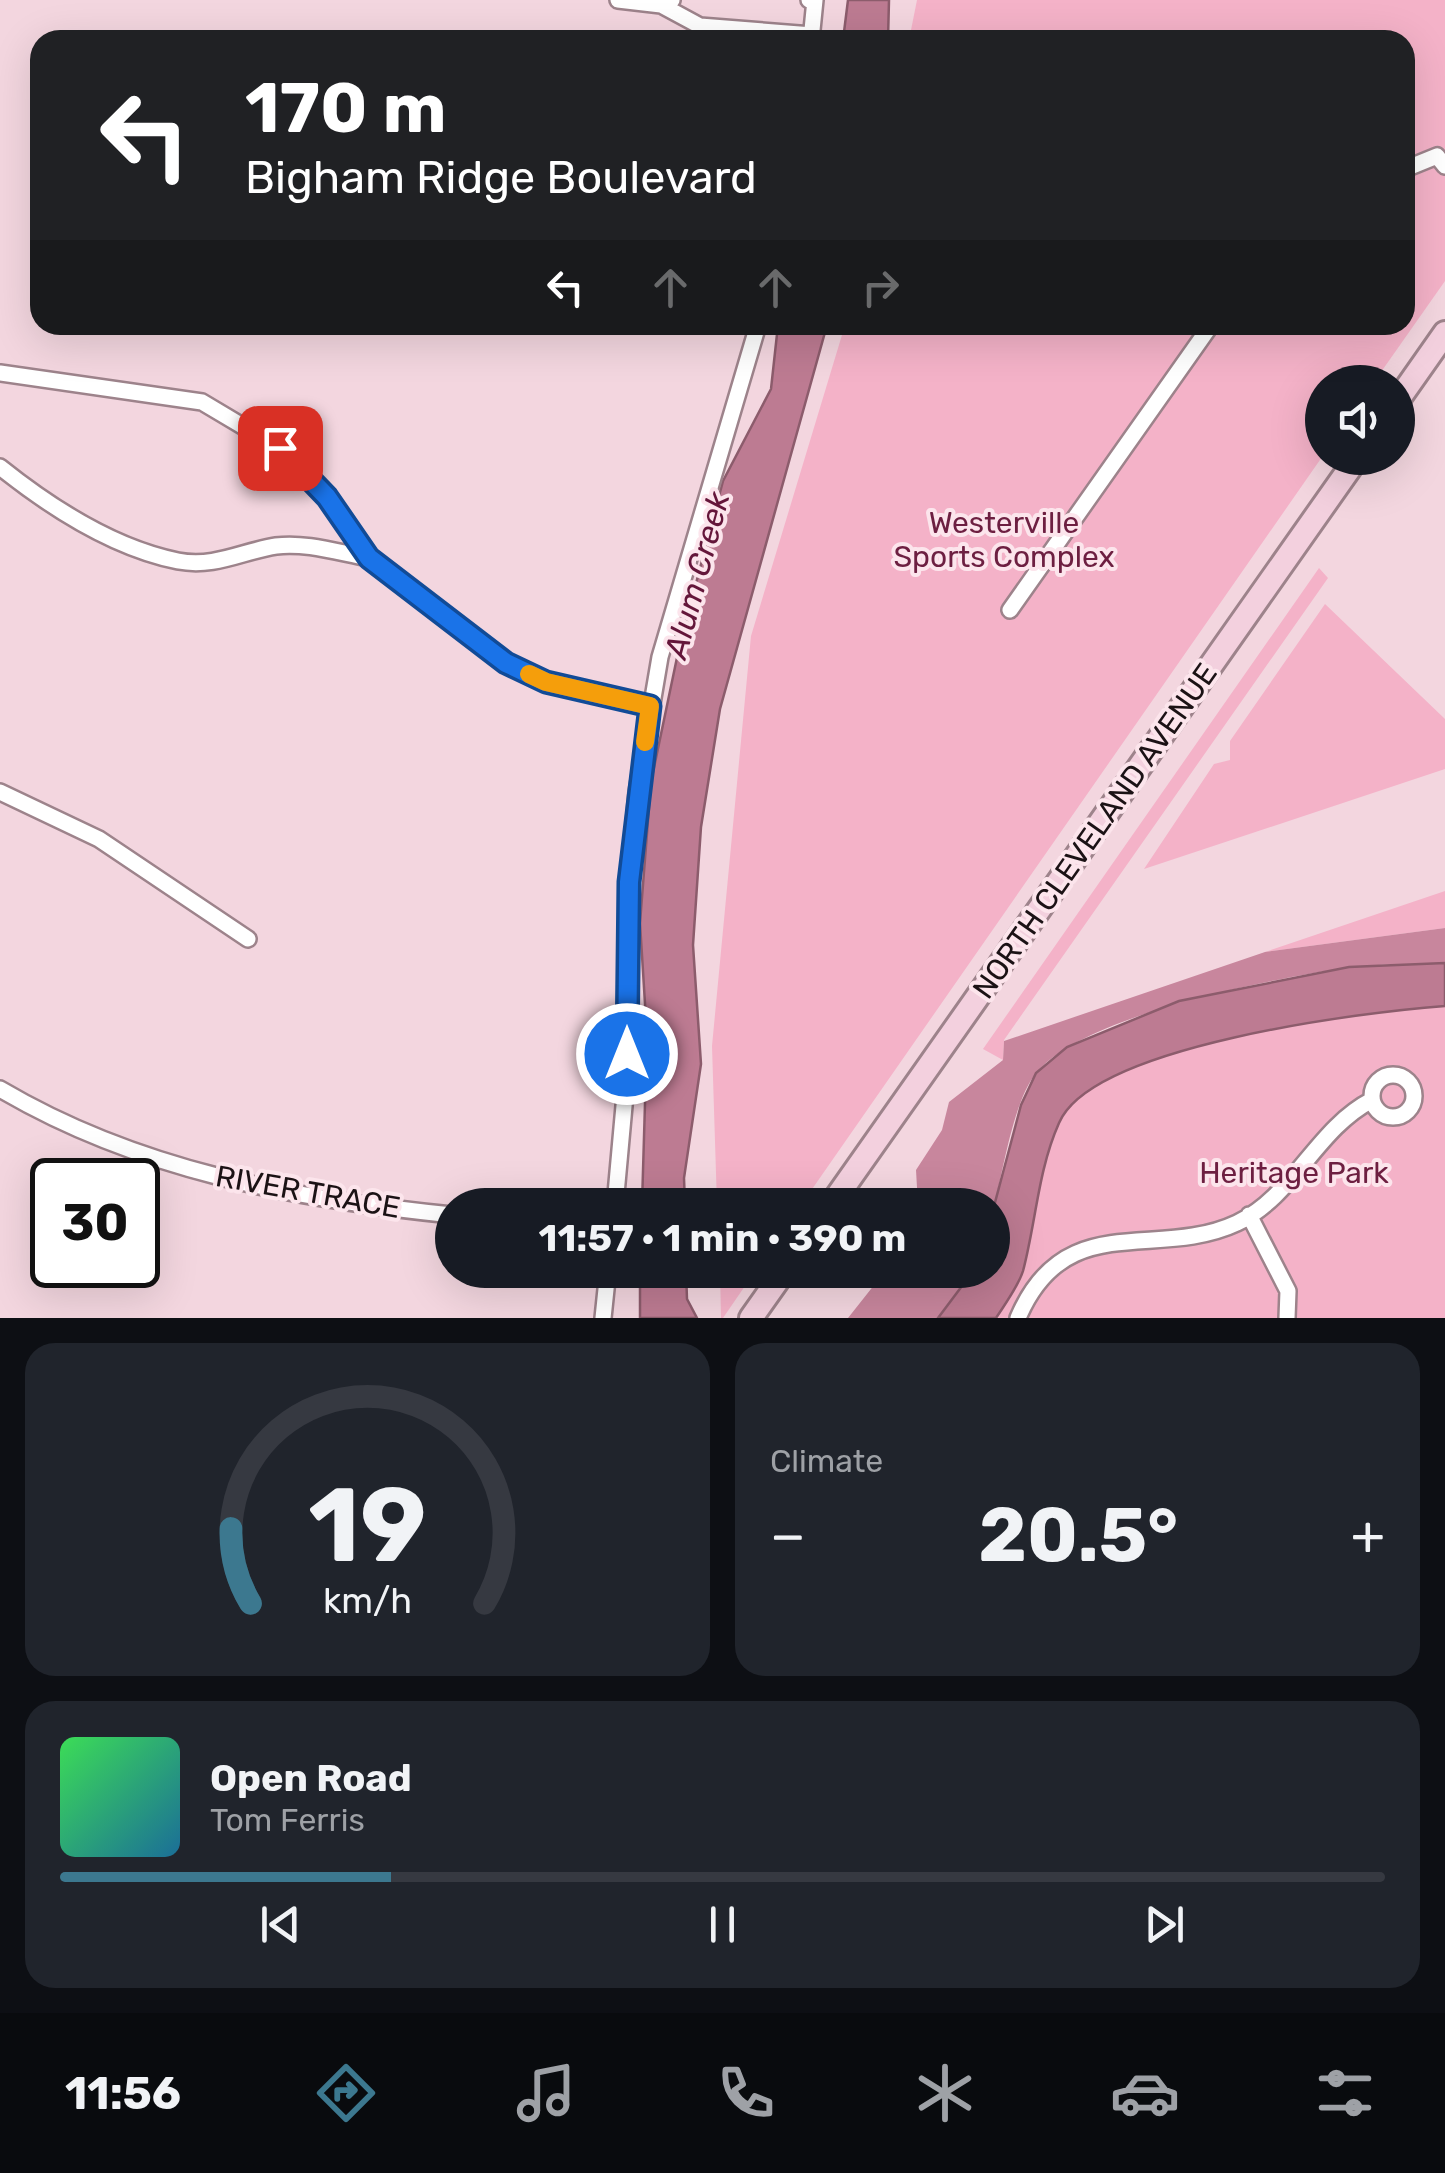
<!DOCTYPE html>
<html lang="en">
<head>
<meta charset="utf-8">
<style>
	:root { --surface:#171b24; --page:#20242c; --text:#f1f3f6; --muted:#9ea1a6; --line:#363941; --accent:#3c788f }
	body { margin:0; font-family:Rubik,sans-serif; background:var(--page); color:var(--text); height:100vh; display:flex; flex-direction:column; font-size:38px; white-space:nowrap }
	* { box-sizing:border-box; margin:0 }
	p { font-size:32px; color:var(--muted) }
	.icon { flex:none; width:55px; height:55px; fill:none; stroke:currentColor; stroke-width:2; stroke-linecap:round; stroke-linejoin:round }
	.map { position:relative; height:1318px; overflow:hidden }
	.drawer { display:flex; flex-direction:column; gap:25px; padding:25px; background:#0d0f14; flex:1 }
	.drawer>* { flex:none }
	.banner { position:absolute; left:30px; top:30px; width:1385px; height:305px; border-radius:30px; box-shadow:0 10px 40px #0002; background:#202124; color:#fff; overflow:hidden }
	.tools { position:absolute; left:1305px; top:365px; display:grid; gap:20px }
	.tools a { display:grid; place-items:center; width:110px; height:110px; border-radius:50%; background:var(--surface); box-shadow:0 10px 40px #0002; font-size:50px }
	.speed { position:absolute; left:30px; top:1158px; display:flex; gap:20px; font-size:50px; font-weight:700; text-align:center }
	.speed>* { display:grid; place-content:center; width:130px; height:130px; border-radius:50%; background:var(--surface); box-shadow:0 10px 40px #0002; line-height:1 }
	.speed .limit { border:5px solid #111; border-radius:15px; background:#fff; color:#111 }
	.pin { position:absolute; display:grid; place-items:center; width:85px; height:85px; color:#fff; margin:-42px; border-radius:20px; box-shadow:0 5px 15px #0006 }
	.me { position:absolute; width:110px; margin:-55px; rotate:0deg; stroke-linejoin:round; filter:drop-shadow(0 0 8px #0008) }
	.turn { display:flex; align-items:center; gap:35px; height:210px; padding:0 50px; font-size:45px }
	.turn .icon { width:130px; height:130px; stroke-width:2.5 }
	.turn b { display:block; font-size:70px; line-height:85px }
	.lanes { display:flex; align-items:center; height:95px; padding:0 50px; background:#0003; justify-content:center; gap:50px; direction:ltr }
	.lanes .off { opacity:.35 }
	.big { font-size:75px; font-weight:700; line-height:1.1 }
	.drawer .widget { flex:1; display:flex; flex-direction:column; justify-content:center; gap:15px; min-width:0; padding:0 35px; border-radius:30px; background:var(--page) }
	.drawer .dial { align-items:center; gap:0 }
	.dial svg { height:260px; overflow:visible; fill:none; stroke:var(--line); stroke-width:7; stroke-linecap:round; text-anchor:middle }
	.dial text { fill:var(--text); stroke:none }
	.song { display:flex; align-items:center; gap:30px }
	.cover { width:120px; height:120px; border-radius:15px; background:linear-gradient(135deg,hsl(130 70% 55%),hsl(200 70% 35%)) }
	.played { height:10px; border-radius:5px; background:linear-gradient(90deg,var(--accent) 25%,var(--line) 25%) }
	.keys { display:flex; justify-content:space-around; direction:ltr }
	.heat { display:flex; justify-content:space-between; align-items:center; font-size:55px; direction:ltr }
	.drawer .tiles { flex:1; display:grid; gap:25px; grid-template-columns:1fr 1fr }
	.widget:last-child { grid-column:span 2 }
	.trip { position:absolute; left:435px; top:1188px; width:575px; height:100px; border-radius:50px; background:var(--surface); box-shadow:0 10px 40px #0002; font-weight:700; line-height:100px; text-align:center }
	.tabs { display:flex; height:160px; justify-content:space-around; align-items:center; background:#090b0e; color:var(--muted) }
	.tabs .icon { width:70px; height:70px }
	.tabs .current { color:var(--accent) }
	.tabs b { font-size:45px; color:var(--text) }
	.map>svg:first-child { display:block }
	.green { fill:#f4b2c8 }
	.forest { fill:#c8869d }
	.water { fill:#bd7b92; stroke:#8c5c6c; stroke-width:2.5 }
	.lines { fill:none; stroke-linecap:round; stroke-linejoin:round }
	.street-casing { stroke:#9d838b; stroke-width:20 }
	.secondary-casing { stroke:#9d838b; stroke-width:28 }
	.street { stroke:#fff; stroke-width:15 }
	.secondary { stroke:#f3d0de; stroke-width:22 }
	.route-casing { stroke:#114b97; stroke-width:25 }
	.route { stroke:#1a73e8; stroke-width:18 }
	.slow { stroke:#f59e0b; stroke-width:18 }
	.labels { text-anchor:middle; stroke-width:8; stroke-linejoin:round; paint-order:stroke }
	.park-label { font-size:30px; fill:#6d1f41; stroke:#fce5ec }
	.street-label { font-size:30px; fill:#1b1215; stroke:#fce5ec }
	.water-label { font-size:32px; font-style:italic; fill:#64163a; stroke:#fce5ec }
</style>
</head>
<body>
<div class="map">
<svg width="1445" height="1318" viewBox="0 0 1445 1318">
	<rect width="100%" height="100%" fill="#f3d6df"/>
	<path class="green" d="M917,0H1445V281L1374,382H1322V457L801,1205H717L712,1046L751,636L845,325H1405V40H909Z
		M1319,568L1328,578L1004,1040L1003,1060L983,1049Z
		M1325,604L1445,719V769L1144,869L1214,764L1230,760V741Z
		M1445,891V928L1265,952Z
		M1445,1006V1318H996C1005,1304 1018,1287 1023,1271C1036,1222 1038,1170 1059,1123C1092,1045 1365,1012 1445,1006Z
		M720,1270H756L723,1318H721Z"/>
	<path class="forest" d="M1445,928V963C1412,965 1378,963 1345,968C1271,979 1085,1015 1037,1072C1013,1100 1003,1173 993,1210L992,1205H918L916,1170L942,1130L949,1102L1003,1060L1004,1041L1265,952Z
		M886,1270H974L938,1318H848Z"/>
	<path class="water" d="M848,0H889L888,40H843Z
		M778,325H827L720,709L701,827L693,945L701,1064L684,1178L685,1205H642L647,1036L640,923L651,782L679,648L723,481L771,389Z
		M1445,963V1006C1365,1012 1092,1045 1059,1123C1038,1170 1036,1222 1023,1271C1018,1287 1005,1304 996,1318H938L974,1270H992L993,1210L1021,1105L1036,1073L1067,1047L1179,1001L1349,967Z
		M640,1270H686L687,1299L697,1318H640Z"/>
	<g class="lines">
		<g class="street-casing">
			<path id="street" d="M618,0L661,5L672,0
				M809,0H815L811,40
				M661,5L700,26L812,35
				M1405,169L1437,156L1445,166
				M0,373L202,402L281,449L327,497L369,558L506,663L546,682L650,706
				M0,467C50,507 113,548 178,561C215,568 243,551 276,546C306,542 340,553 369,558
				M1010,610L1211,325
				M0,792L99,839L248,939
				M1372 1096a21 21 0 1 1 42 0a21 21 0 1 1-42 0Z
				M0,1089C139,1171 295,1199 452,1215
				M615,1205L626,1084L629,882L637,792L660,657L758,325
				M1249,1215L1288,1291L1287,1318
				M603,1318L608,1270
				M1018,1318C1065,1207 1156,1261 1237,1223C1294,1196 1316,1129 1372,1100"/>
		</g>
		<g class="secondary-casing">
			<path id="secondary" d="M1398,400L1445,333
				M831,1205L1357,458
				M751,1318L785,1270"/>
		</g>
		<use href="#street" class="street"/>
		<use href="#secondary" class="secondary"/>
	</g>
	<g class="lines">
		<g class="route-casing">
			<path id="route" d="M280,448L327,497L369,558L506,663L546,682L650,706L629,882L627,1054"/>
		</g>
		<use href="#route" class="route"/>
		<path class="slow" d="M529,674L546,682L650,706L645,742"/>
	</g>
	<g class="labels">
		<g class="park-label">
			<text x="1004" y="533">Westerville<tspan x="1004" dy="34">Sports Complex</tspan></text>
			<text x="1294" y="1183">Heritage Park</text>
		</g>
		<g class="street-label">
			<text transform="translate(1095 831) rotate(-55)" y="10">NORTH CLEVELAND AVENUE</text>
			<text transform="translate(308 1192) rotate(10)" y="10">RIVER TRACE</text>
		</g>
		<g class="water-label">
			<text transform="translate(697 575) rotate(-75)" y="11">Alum Creek</text>
		</g>
	</g>
</svg>
<div class="tools">
<a><svg class="icon" aria-label="sound" viewBox="0 0 24 24"><path d="M4 9h4l5-4v14l-5-4H4zM17 9q2 3 0 6"/></svg></a>
</div>
<div class="speed"><div class="limit">30</div></div>
<div class="pin" style="left:280px;top:448px;background:#d93025"><svg class="icon" aria-label="arrive" viewBox="0 0 24 24"><path d="M6 21V4h12l-3 4 3 4H6"/></svg></div>
<svg class="me" style="left:627px;top:1054px" viewBox="-20 -20 40 40"><circle r="17" fill="#1a73e8" stroke="#fff" stroke-width="3"/><path d="M0-11L8 9 0 5-8 9z" fill="#fff"/></svg>
<div class="trip">11:57 · 1 min · 390 m</div>
<div class="banner">
<div class="turn"><svg class="icon" aria-label="left" viewBox="0 0 24 24"><path d="M17 20v-9H6M10 6l-5 5 5 5"/></svg><div><b>170 m</b>Bigham Ridge Boulevard</div></div>
<div class="lanes"><svg class="icon" aria-label="left" viewBox="0 0 24 24"><path d="M17 20v-9H6M10 6l-5 5 5 5"/></svg><svg class="icon off" aria-label="ahead" viewBox="0 0 24 24"><path d="M12 20V5M6 11l6-6 6 6"/></svg><svg class="icon off" aria-label="ahead" viewBox="0 0 24 24"><path d="M12 20V5M6 11l6-6 6 6"/></svg><svg class="icon off" aria-label="right" viewBox="0 0 24 24"><path d="M7 20v-9h11M14 6l5 5-5 5"/></svg></div>
</div>
</div>
<section class="drawer">
<div class="tiles">
<div class="widget dial"><svg viewBox="0 0 100 80">
<path d="M14 69A42 42 0 1 1 86 69"/>
<path d="M14 69A42 42 0 0 1 8 46" stroke="#3c788f"/>
<text x="50" y="56" font-size="32" font-weight="700">19</text>
<text x="50" y="72" font-size="11">km/h</text>
</svg></div>
<div class="widget"><p>Climate</p>
<div class="heat"><a>−</a><b class="big">20.5°</b><a>+</a></div>
</div>
<div class="widget">
<div class="song"><i class="cover"></i><div><b>Open Road</b><p>Tom Ferris</p></div></div>
<div class="played"></div>
<div class="keys"><svg class="icon" aria-label="previous" viewBox="0 0 24 24"><path d="M18 5L8 12l10 7zM5 5v14"/></svg><svg class="icon" aria-label="pause" viewBox="0 0 24 24"><path d="M8 5v14M16 5v14"/></svg><svg class="icon" aria-label="next" viewBox="0 0 24 24"><path d="M6 5l10 7-10 7zM19 5v14"/></svg></div>
</div>
</div>
</section>
<nav class="tabs">
<b>11:56</b>
<svg class="icon current" aria-label="directions" viewBox="0 0 24 24"><path d="M12 3l9 9-9 9-9-9zM9 14v-3h6M13 9l2 2-2 2"/></svg>
<svg class="icon" aria-label="music" viewBox="0 0 24 24"><path d="M9 18V5l10-2v13"/><circle cx="6" cy="18" r="3"/><circle cx="16" cy="16" r="3"/></svg>
<svg class="icon" aria-label="phone" viewBox="0 0 24 24"><path d="M5 4h4l2 5-3 2q2 4 5 5l2-3 5 2v4C11 20 4 13 5 4z"/></svg>
<svg class="icon" aria-label="climate" viewBox="0 0 24 24"><path d="M12 3v18M4 7l16 10M4 17L20 7"/></svg>
<svg class="icon" aria-label="car" viewBox="0 0 24 24"><path d="M5 17H2v-5l4-1 3-4h7l3 4 3 1v5h-3M9 17h6M6 11h13"/><circle cx="7" cy="17" r="2"/><circle cx="17" cy="17" r="2"/></svg>
<svg class="icon" aria-label="filters" viewBox="0 0 24 24"><path d="M4 7h16M4 17h16"/><circle cx="9" cy="7" r="2"/><circle cx="15" cy="17" r="2"/></svg>
</nav>
</body>
</html>
